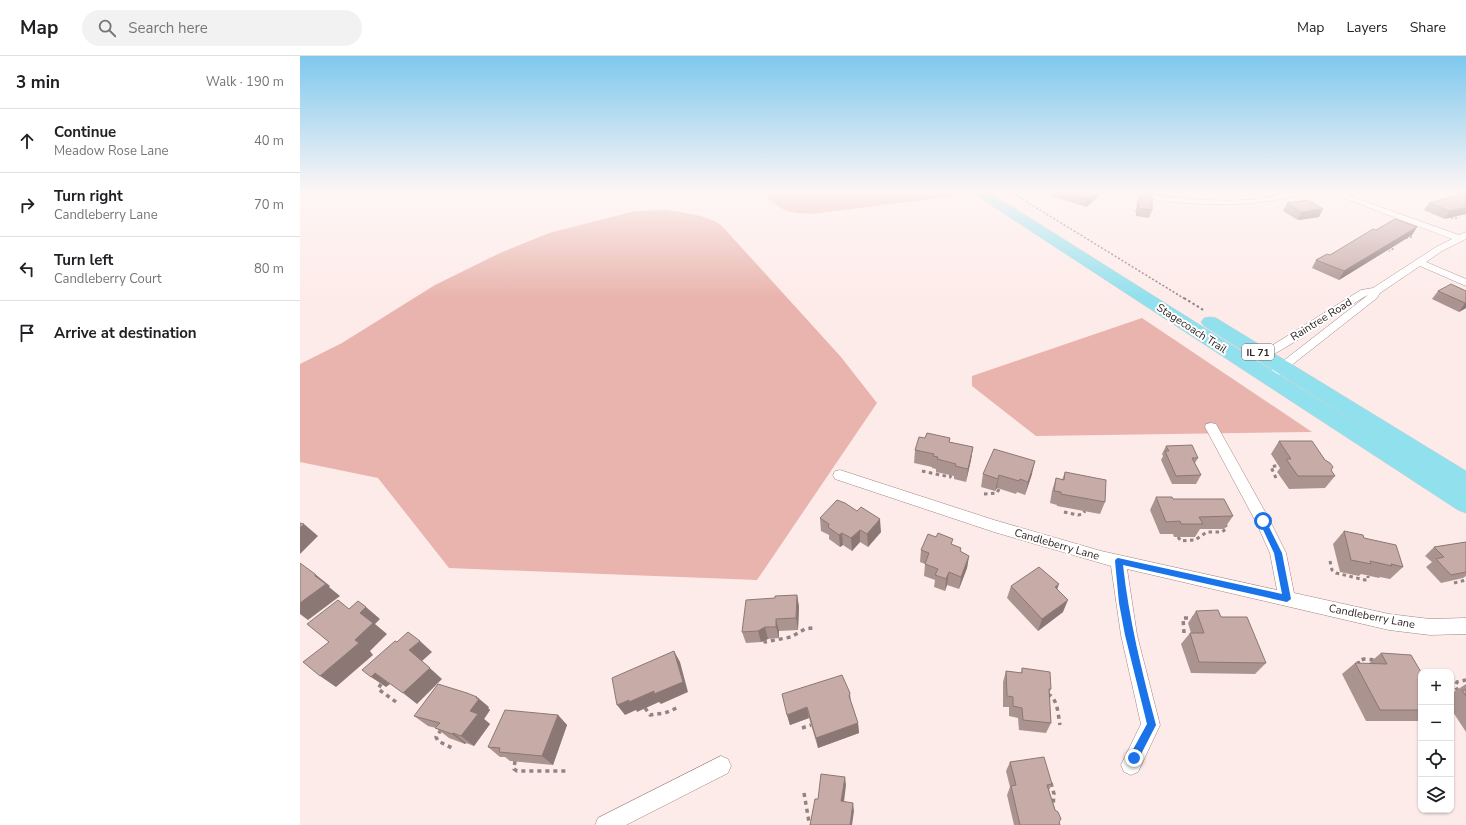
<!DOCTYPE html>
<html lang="en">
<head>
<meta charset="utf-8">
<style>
	:root { --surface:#fff; --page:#f2f2f2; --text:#202124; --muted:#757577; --line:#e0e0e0 }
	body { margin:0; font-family:"Nunito Sans",sans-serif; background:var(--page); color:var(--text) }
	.controls { position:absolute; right:12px; bottom:12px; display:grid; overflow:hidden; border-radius:8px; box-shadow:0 1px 3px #0004 }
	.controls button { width:36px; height:36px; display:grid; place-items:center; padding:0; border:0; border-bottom:1px solid var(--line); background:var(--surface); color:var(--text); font:20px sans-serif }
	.stop { position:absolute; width:12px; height:12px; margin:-9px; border:3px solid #1a73e8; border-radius:50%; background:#fff }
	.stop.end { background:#1a73e8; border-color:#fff; box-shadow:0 1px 4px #0008 }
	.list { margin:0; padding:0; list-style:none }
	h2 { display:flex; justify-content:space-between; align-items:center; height:52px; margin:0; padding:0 16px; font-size:17px }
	h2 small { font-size:13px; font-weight:400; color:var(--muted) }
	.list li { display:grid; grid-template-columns:26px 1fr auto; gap:12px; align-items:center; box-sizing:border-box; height:64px; padding:0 16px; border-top:1px solid var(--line) }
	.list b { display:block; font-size:15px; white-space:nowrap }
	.list p { margin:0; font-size:13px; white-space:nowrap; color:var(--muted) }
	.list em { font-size:13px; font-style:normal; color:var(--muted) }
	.icon { flex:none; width:22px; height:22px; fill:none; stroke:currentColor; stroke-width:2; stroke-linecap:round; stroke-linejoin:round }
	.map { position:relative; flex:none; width:1166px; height:769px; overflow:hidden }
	header { display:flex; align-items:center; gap:24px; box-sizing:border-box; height:56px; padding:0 20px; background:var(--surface); border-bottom:1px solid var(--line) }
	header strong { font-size:19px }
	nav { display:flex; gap:22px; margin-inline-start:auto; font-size:14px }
	.search { width:280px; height:36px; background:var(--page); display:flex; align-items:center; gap:10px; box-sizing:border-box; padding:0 14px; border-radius:22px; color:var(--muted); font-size:15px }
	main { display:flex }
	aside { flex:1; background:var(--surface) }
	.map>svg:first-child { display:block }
</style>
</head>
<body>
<header>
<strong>Map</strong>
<div class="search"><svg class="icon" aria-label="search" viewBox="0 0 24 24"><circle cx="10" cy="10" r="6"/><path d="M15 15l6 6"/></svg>Search here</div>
<nav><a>Map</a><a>Layers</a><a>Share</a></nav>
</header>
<main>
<aside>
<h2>3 min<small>Walk · 190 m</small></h2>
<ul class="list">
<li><svg class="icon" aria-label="ahead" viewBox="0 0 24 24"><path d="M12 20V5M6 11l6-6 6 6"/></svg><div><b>Continue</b><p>Meadow Rose Lane</p></div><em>40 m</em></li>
<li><svg class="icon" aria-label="right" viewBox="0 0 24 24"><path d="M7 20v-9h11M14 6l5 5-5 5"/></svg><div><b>Turn right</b><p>Candleberry Lane</p></div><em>70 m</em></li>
<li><svg class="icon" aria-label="left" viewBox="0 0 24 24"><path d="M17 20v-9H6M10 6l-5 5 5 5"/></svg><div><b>Turn left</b><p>Candleberry Court</p></div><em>80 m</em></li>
<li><svg class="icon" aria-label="arrive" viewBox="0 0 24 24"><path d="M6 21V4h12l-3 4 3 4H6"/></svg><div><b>Arrive at destination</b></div></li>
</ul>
</aside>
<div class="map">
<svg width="1166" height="769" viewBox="0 0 1166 769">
	<rect width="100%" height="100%" fill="#fdebe9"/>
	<path fill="#e9b4ad" d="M459 135H645L654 140 512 158C482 158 481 152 459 135Z
		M365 154C385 157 405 158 421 169L541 301 577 347 457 524 149 512 78 422 0 406V308L42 287 135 229 200 197 249 177 335 155Z
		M842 262 1012 376 736 380 672 330V320Z"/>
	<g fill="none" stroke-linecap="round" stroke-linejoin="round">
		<defs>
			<path id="minor" d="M809 135C825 133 844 138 860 140 893 144 926 146 958 143 975 141 993 133 1009 135L1008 137C940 155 881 149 813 137Z
				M1025 135H1035L1159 179 1166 176V183L1142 195 1126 206 1166 223V230L1120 210 1080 237 1077 242 979 319H971L969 316 1068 239C1045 250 962 314 942 309L940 306 942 303 968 292 1061 234 1073 232 1136 191 1152 183Z
				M911 367 916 368 968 461 986 497 994 537 1089 558 1130 563 1166 562V578L1130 579 1089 574 827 513 837 579 860 669 838 716 831 719 824 716 821 709 841 668 821 579 811 510 694 476 535 423 533 419 535 415 540 414 694 464 801 495 977 534 970 497 956 466 905 371 906 368Z
				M421 700 428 703 431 710 428 717 326 769H295L298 762Z"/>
			<path id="primary" d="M672 135H687L1089 388 904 270 901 266 904 262 910 261 916 262 1166 415V435L1160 433 1166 436V457L1158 454 674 138Z"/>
		</defs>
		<use href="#minor" stroke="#9f8581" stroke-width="1"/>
		<use href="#primary" stroke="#d1cfce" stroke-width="1"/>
		<path stroke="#918382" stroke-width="1.5" stroke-dasharray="2 2" stroke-linecap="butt" d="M709 135 885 243
			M1151 162H1158
			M1106 182 1112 181
			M1089 191 1093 193 1089 195"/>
		<path stroke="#918382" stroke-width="2" stroke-dasharray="2.5 2.5" stroke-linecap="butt" d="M884 242 905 255"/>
		<path stroke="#918382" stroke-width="3" stroke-dasharray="3.5 3.5" stroke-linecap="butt" d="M622 415 650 421 651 419
			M976 422 971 411 980 409
			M684 438 697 437 700 431
			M764 456 778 459 783 458 785 455
			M878 481 881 485 895 484 907 476H922L927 472 925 468
			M1030 505 1032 514 1036 517 1065 524H1068V520
			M1154 527 1166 524"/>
		<path stroke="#918382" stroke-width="3.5" stroke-dasharray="4 4" stroke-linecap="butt" d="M884 577 883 562H893
			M465 584V586L491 581 505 573 513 572
			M1059 609 1058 605 1064 603 1076 604
			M81 628 78 633 99 648
			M1158 635 1155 630 1157 626 1166 624
			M748 638C758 643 758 659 760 669
			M345 652 350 659 365 657 379 651
			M502 672 511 669
			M141 674 136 681 138 685 152 692
			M215 705 214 713 217 715H269
			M751 727 754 738 753 751
			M504 737 509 766 513 769"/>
		<use href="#minor" fill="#fff" fill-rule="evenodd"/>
		<use href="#primary" fill="#91e0ed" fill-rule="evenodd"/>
	</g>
	<path fill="#ab9390" d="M753 135H799L797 142 786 151 752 140Z
		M833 135H851L850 136 852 154 849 162 836 160V156H835L842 136Z
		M882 135H911L909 136Z
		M1166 137 1145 163 1124 154 1129 147Z
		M987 147 1019 161 998 164 983 155Z
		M1117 171 1112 179 1039 224 1012 212 1016 204 1030 199 1076 174Z
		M1138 235H1166V252L1159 256 1132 243Z
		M625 382H650L649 386 673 391 671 404 666 426 654 423V420L636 416V413L632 412V411L614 407 615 394Z
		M979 385 1035 420 1025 432 989 433 977 416 980 412 971 398Z
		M866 390 898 402 895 407 901 419 896 428H872L861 404 863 400 862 398Z
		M765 416 805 446 800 458 757 450V449L750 447 752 435 756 422 762 424Z
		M683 418H732L725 439 717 436 716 438 697 432 695 435 681 431Z
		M856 441 873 443 933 460 924 473H900L895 481H874L873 478H860L850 454Z
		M520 462 581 476 568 491 560 486 552 495 543 489 540 491 529 483V479L521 475Z
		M1044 475 1064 482 1103 511 1090 523 1080 521 1079 522 1061 518 1059 520 1040 516 1033 488Z
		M1166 486V520L1163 522 1141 527 1126 511 1132 506 1125 500 1134 491Z
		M653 489 660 495 669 500 667 512 659 533 647 529 645 535 634 531 635 524 624 520 625 508 620 506 621 494Z
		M711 530 763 556 738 575 707 542Z
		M497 539 499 551 498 574 479 575V582L468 583 461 586 446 587 442 576 475 542Z
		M896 555 921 561 966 607 955 618 891 617 881 588 890 577H891L888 567Z
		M1081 597 1121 616V663L1118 665H1066L1042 618 1055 607 1068 608Z
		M722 612 751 633 749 637 751 667 746 677 719 674 718 662 709 660V651H703V626L706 615 721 617Z
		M1166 628V676L1151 653V642L1153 640 1152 637Z
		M550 637 551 645 558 667 559 677 518 692 509 662 490 669 487 659Z
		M189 651 188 652 190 654 184 663 190 668 174 690 166 687 165 688 149 682 136 672 128 670 114 660Z
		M258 659 267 669 253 709 210 705 205 701H200L188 691Z
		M710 706 752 728 749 734 760 769H714L707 739 710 731 706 715Z"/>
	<path fill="#8b7875" d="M799 135 797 142 786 151 788 143Z
		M1166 151V158L1145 163 1150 155Z
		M1023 153 1019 161 998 164 1001 156Z
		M1117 171 1112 179 1039 224 1044 215Z
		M1165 247H1166V252L1159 256Z
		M673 391 671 404 666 426 668 413Z
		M735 405 732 418 725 439 728 426Z
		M699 419 697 432 695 435Z
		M580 463 581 476 568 491 567 478Z
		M4 468 18 480 0 498V472Z
		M560 474V486L552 495 551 482Z
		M542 477 543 489 540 491 539 479Z
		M669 500 667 512 659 533 661 521Z
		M649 516 647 529 645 535 646 523Z
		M15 518 30 530 29 531 40 540 8 564 0 558V547L15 520Z
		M759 528 755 540V531Z
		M497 539 499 551 498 574 496 562Z
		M768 544 763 556 738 575 742 563Z
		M66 551 80 563 75 568 87 578 70 595 73 599 36 631 20 620 55 584 60 557Z
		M476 563 479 575V582L476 571Z
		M465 571 468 583 461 586 458 575Z
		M120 585 132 596 122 605 142 623 117 648 103 637 109 594Z
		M374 595 380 606 388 636 361 648 359 646 337 656 336 654 325 659 317 649 329 644 354 635Z
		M75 617 90 628 86 631 71 621Z
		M177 641 189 651 188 652 190 654 184 663 190 668 174 690 161 680 170 655Z
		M507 651 509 662 490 669 487 659Z
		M258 659 267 669 253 709 242 700Z
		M558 667 559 677 518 692 516 682Z
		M153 677 166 687 165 688 152 678Z
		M545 721 546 729 543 754 541 745Z
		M553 747 554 755 552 769H550Z"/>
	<path fill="#c7aba7" stroke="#8b7875" d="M761 135H799L788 143Z
		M842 135 852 137V154L838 152 839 149 837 148Z
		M1166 137V151L1150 155 1129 147Z
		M1008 144 1023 153 1001 156 987 147Z
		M1095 163 1117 171 1044 215 1016 204 1027 198 1030 199 1073 173 1076 174Z
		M1151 228 1166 235V247H1165L1138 235Z
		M627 377 650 382 649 386 673 391 668 413 655 410 656 408 637 403 638 401 633 400 634 398 615 394 619 381 625 382Z
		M979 385H1012L1025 404 1030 407 1033 411 1031 414 1035 420H998L986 403H991Z
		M892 389 898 402H892L901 419 876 420 865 395H869L866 390Z
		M694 393 735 405 728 426 720 423 719 425 699 419 698 423 683 418Z
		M765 416 806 424 805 446 761 438V436L754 435 756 422 764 424Z
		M856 441H872L873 443H924L933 460 899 461 903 468H881L880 465 866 466Z
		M537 444 545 447 557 455 561 451 580 463 567 478 560 474 551 482 542 477 539 479 528 471 529 468 520 462Z
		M0 467 4 468 0 472Z
		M1044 475 1063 479 1064 482 1096 489 1103 511 1091 508 1092 510 1070 505 1071 508 1051 504Z
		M638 477 653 483 651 488 661 492 660 495 669 500 661 521 649 516 646 523 635 519 638 513 625 508 629 497 621 494 628 478 636 481Z
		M1166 486V516L1151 519 1136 503 1144 501 1134 491Z
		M0 507 15 518V520L26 528 0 547Z
		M739 511 759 528 755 531 768 544 742 563 711 530Z
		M497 539 496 562 476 563V571H465L458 575 442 576 446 544 475 542V540Z
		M38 544 49 553 58 545 66 551 60 557 73 567 55 584 59 587 20 620 3 606 29 586 7 568Z
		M918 554 921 561H947L966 607 899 606 890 577H904L896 555Z
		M108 576 120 585 109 594 130 612 103 637 75 617 71 621 62 614 95 585 97 586Z
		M374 595 383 626 354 638V635L329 646V644L317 649 312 622Z
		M1081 597 1111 599 1121 616V631H1120L1121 632V654H1080L1055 607 1087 608Z
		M722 612 750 616 751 633H749L751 667 723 664 722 652 713 650V641L707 640 706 615 722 617Z
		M542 619 550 637 549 640 558 667 516 682 507 651 487 659 482 638Z
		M138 628 167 637 177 641 176 642 179 643 170 655 178 658 161 680 153 677 152 678 135 672 140 667 114 660Z
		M1162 634H1166V640Z
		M205 654 258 659 242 700 199 696 200 692 188 691Z
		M744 701 752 728 747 729 755 754 758 756 761 763 759 766 760 769H720L711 730 716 729 710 706Z
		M521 718 545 721 541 745 553 747 550 769H510L515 743H518Z"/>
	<linearGradient id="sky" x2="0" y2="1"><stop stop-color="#7ec8ee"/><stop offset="0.56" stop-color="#fef6f5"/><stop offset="1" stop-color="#fef6f5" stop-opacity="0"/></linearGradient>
	<rect width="1166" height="242" fill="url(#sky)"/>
	<path fill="#1a73e8" d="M963 462 965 463 982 497 991 543 987 546 823 509C829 564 842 616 856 669L837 706 834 707 830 706 829 702 830 699 847 668 825 579 819 547 815 505 816 503 818 502 982 538 974 497 959 465Z"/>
	<g text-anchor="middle" stroke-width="4" stroke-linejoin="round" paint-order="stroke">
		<rect fill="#fff" stroke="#6d6564" stroke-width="1" x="942" y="288" width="32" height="16" rx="3"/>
		<g font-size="10" font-weight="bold" fill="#2e2322">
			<text x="958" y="300">IL 71</text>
		</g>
		<g font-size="11" fill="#2e2322" stroke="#fff">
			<text transform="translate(1021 263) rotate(-32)" y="4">Raintree Road</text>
			<text transform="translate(892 272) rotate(33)" y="4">Stagecoach Trail</text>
			<text transform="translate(757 488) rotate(16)" y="4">Candleberry Lane</text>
			<text transform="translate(1072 560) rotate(11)" y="4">Candleberry Lane</text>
		</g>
	</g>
</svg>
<div class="controls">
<button>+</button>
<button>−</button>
<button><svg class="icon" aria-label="locate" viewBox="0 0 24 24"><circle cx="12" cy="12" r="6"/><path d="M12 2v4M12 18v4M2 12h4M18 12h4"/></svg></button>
<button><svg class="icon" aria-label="layers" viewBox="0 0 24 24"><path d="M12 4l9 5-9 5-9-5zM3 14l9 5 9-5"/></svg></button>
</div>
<div class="stop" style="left:963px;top:465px"></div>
<div class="stop end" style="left:834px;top:702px"></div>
</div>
</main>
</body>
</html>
